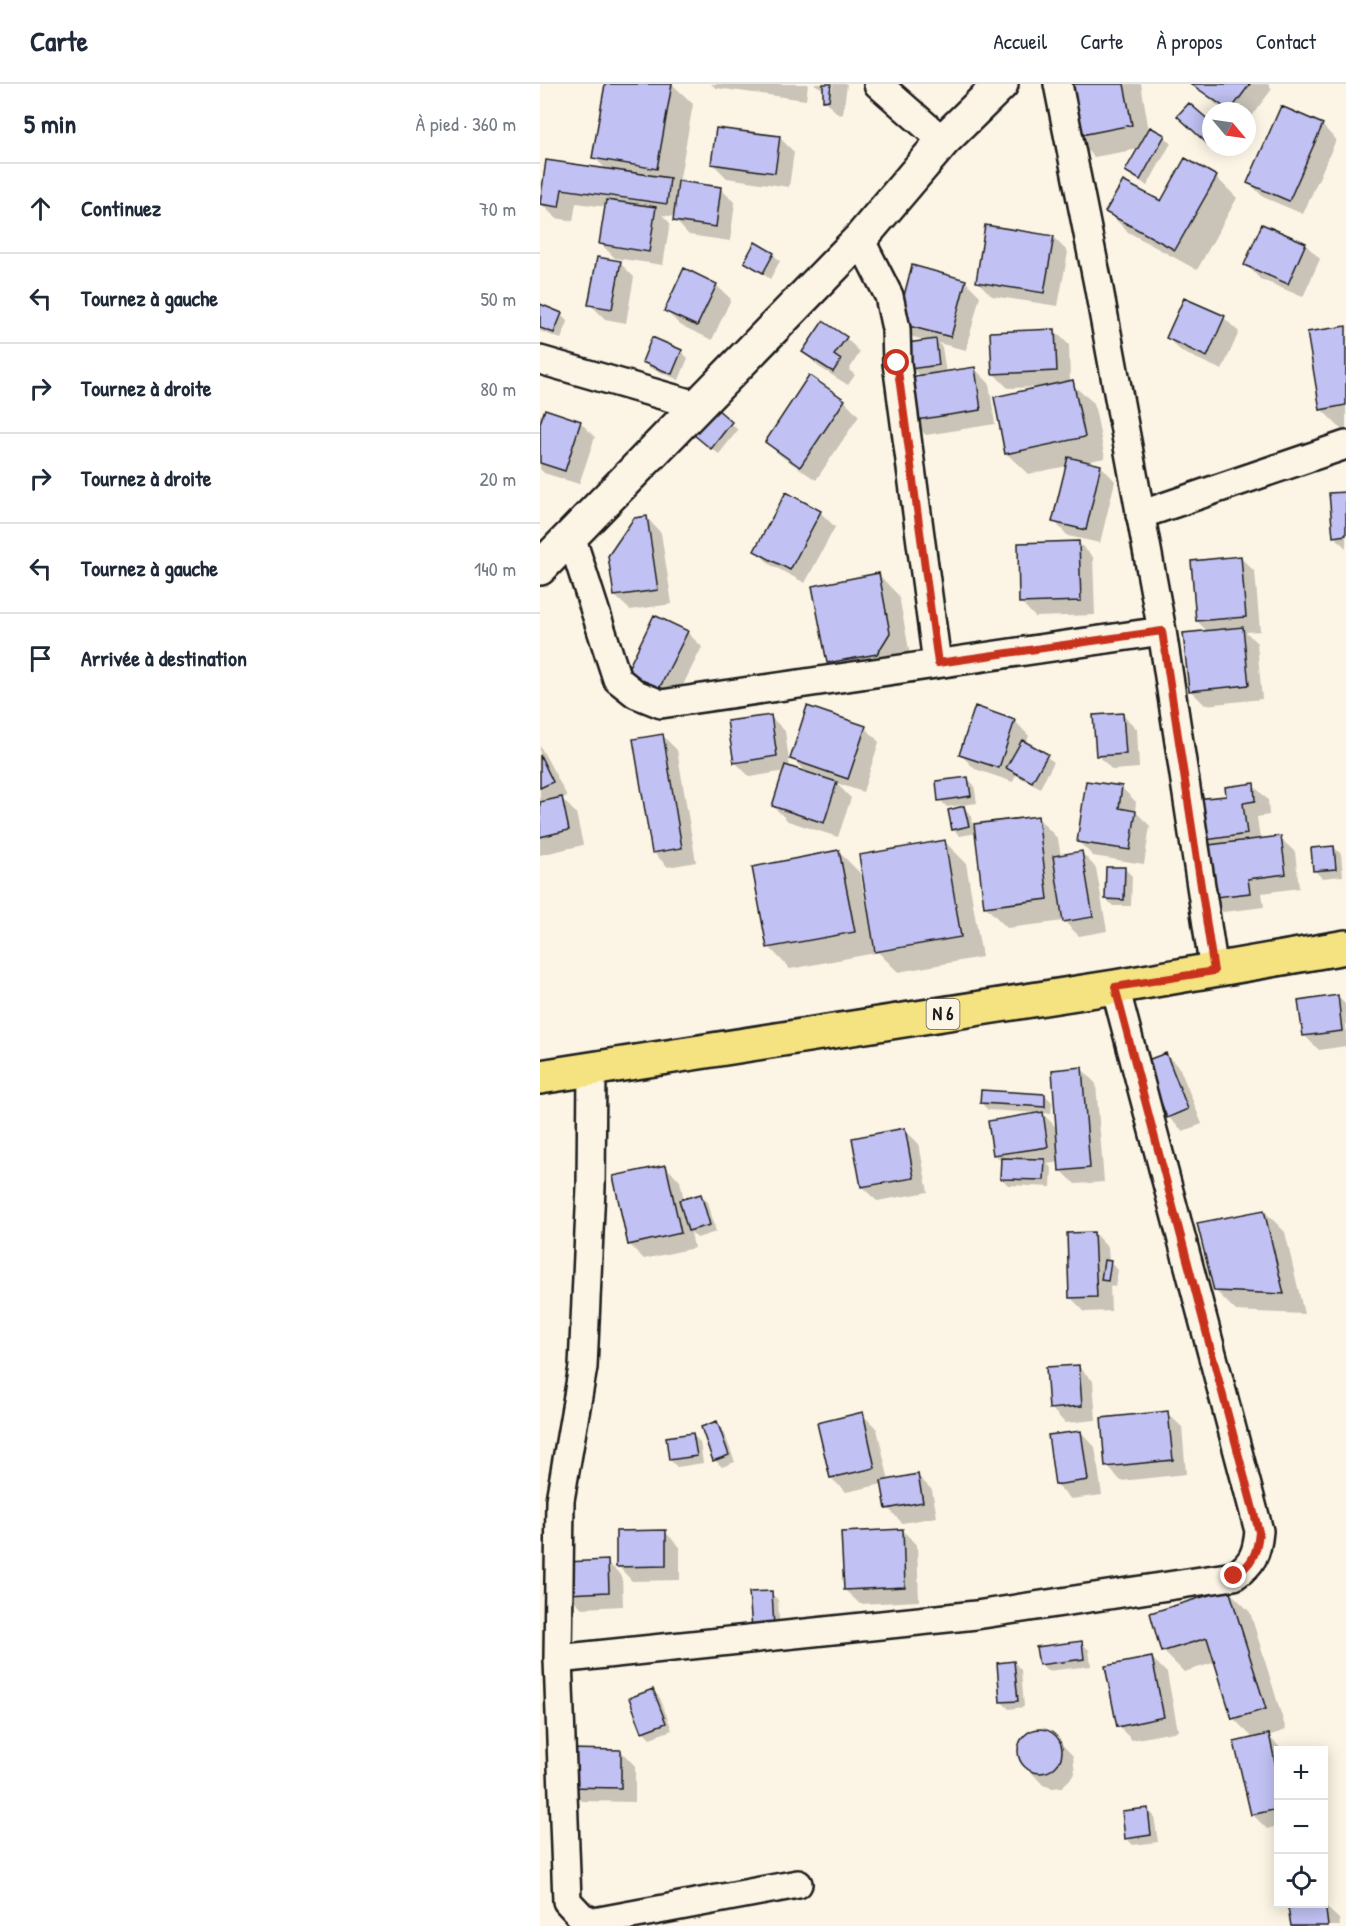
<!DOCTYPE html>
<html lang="fr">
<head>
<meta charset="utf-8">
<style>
	:root { --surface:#fff; --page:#f6f6f7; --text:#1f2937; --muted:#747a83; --line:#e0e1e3 }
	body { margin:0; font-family:"Patrick Hand",sans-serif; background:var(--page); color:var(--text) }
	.controls { position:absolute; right:18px; bottom:18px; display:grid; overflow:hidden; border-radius:0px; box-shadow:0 3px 15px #0003 }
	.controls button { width:54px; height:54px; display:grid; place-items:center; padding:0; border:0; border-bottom:2px solid var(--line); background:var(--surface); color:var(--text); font:30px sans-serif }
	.compass { position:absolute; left:662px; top:18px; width:54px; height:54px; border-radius:50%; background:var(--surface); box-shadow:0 3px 15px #0003; rotate:119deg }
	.stop { position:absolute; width:18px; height:18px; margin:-14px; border:4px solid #c8321e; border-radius:50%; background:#fff }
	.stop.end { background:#c8321e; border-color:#fff; box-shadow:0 2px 6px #0008 }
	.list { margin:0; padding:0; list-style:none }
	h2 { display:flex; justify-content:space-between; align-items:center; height:78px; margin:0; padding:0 24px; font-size:26px }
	h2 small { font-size:20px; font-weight:400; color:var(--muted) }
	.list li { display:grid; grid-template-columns:39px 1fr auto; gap:18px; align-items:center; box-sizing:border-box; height:90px; padding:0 24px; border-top:2px solid var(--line) }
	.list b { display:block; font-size:22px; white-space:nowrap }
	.list em { font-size:20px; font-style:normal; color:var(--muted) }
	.icon { flex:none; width:33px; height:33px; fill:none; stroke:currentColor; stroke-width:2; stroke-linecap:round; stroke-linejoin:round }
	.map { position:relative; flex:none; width:806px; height:1842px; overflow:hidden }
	header { display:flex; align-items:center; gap:36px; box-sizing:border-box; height:84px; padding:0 30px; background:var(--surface); border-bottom:2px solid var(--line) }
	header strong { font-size:28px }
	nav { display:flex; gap:33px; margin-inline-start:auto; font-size:21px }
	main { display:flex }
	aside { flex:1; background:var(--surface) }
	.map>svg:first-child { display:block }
</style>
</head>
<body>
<header>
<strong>Carte</strong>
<nav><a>Accueil</a><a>Carte</a><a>À propos</a><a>Contact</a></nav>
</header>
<main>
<aside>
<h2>5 min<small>À pied · 360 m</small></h2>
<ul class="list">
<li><svg class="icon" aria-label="ahead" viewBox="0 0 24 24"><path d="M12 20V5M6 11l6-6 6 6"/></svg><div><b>Continuez</b></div><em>70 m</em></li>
<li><svg class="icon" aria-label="left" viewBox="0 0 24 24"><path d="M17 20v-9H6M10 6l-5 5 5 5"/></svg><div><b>Tournez à gauche</b></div><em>50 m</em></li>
<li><svg class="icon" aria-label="right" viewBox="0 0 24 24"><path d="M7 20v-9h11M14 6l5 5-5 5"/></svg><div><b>Tournez à droite</b></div><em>80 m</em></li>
<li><svg class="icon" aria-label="right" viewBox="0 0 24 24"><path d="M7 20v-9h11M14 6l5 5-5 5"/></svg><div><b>Tournez à droite</b></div><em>20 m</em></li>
<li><svg class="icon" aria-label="left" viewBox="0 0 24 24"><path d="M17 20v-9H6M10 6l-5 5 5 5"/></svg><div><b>Tournez à gauche</b></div><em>140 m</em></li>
<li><svg class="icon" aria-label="arrive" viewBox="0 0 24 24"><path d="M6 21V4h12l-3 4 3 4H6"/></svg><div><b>Arrivée à destination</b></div></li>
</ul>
</aside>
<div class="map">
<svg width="806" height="1842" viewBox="0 0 806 1842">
	<rect width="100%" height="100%" fill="#fcf5e5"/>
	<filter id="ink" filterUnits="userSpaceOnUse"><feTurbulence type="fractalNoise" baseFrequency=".0167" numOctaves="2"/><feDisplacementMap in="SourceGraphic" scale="12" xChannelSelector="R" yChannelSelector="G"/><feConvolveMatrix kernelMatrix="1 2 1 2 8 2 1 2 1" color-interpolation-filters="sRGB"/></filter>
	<g filter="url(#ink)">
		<path fill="#0003" d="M66 0H132L153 20 139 99 180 104 195 119 190 157 149 151 135 136V133L122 131 130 139 123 181 75 174 61 160 66 123 36 119 33 137 16 134 1 120 7 78 67 86 54 73Z
			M171 0H268L266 16 176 4Z
			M274 0H290L292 7 293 0H307L303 30 299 31 285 17V6Z
			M524 0H601L609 47 624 52 631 59 607 102 587 87 599 65 554 73 533 52Z
			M653 0H728L732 5 707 38V27H684Z
			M782 41 796 56 763 130 723 113 709 98Z
			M240 54 254 68 249 103 187 94 173 80Z
			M673 63H690L682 72Z
			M676 93 697 114 657 186 588 148 567 127 621 119Z
			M513 153 528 168 518 222 452 212 437 197Z
			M765 160 780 175 763 213 720 195 706 180Z
			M233 170 240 177 230 195 206 178Z
			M80 179 94 193 86 239 65 235 50 220Z
			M425 197 440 212 426 266 398 259 402 263 406 289 435 285 449 299 455 340 386 351 371 336 381 293 372 284 389 257 373 253 359 238Z
			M176 201 191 215 172 256 140 241 126 227Z
			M645 216 684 234 699 248 682 286 642 268 628 254Z
			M0 222 21 231 28 238 21 255 0 247Z
			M806 243V345L802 346 781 325Z
			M514 246 529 261 530 299 554 319 565 374 544 378 561 382 575 397 560 459 528 452 514 437 527 382 488 390 466 369 502 303 468 304 454 290Z
			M306 254 320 268 309 286 315 291 308 301 279 283 264 268Z
			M141 267 148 274 139 296 110 284 103 277Z
			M269 293 305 317 319 332 276 396 241 372 226 358Z
			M176 327 198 346 179 370 163 358Z
			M0 330 3 333 40 338 55 353 39 400 4 389 0 385Z
			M806 409V464L794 452Z
			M246 410 280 428 295 443 265 499 231 481 216 467Z
			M107 434 121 449 132 520 90 526 75 512Z
			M538 458 553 473 555 531 495 533 481 518Z
			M700 473 715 488 720 547 706 548 717 559 722 615 665 621 650 606 668 548 657 537Z
			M338 490 359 512 370 571 309 600 288 579Z
			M147 548 162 563 132 623 100 607Z
			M582 630 597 645 599 684 572 686 558 671Z
			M230 632 245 647 250 684 267 690 252 674 325 643 339 658 323 708 296 699 311 714 298 753 248 737 233 722 245 687 210 693 195 678Z
			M475 637 489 652 486 659 514 678 500 704 476 691 473 698 435 685 420 670Z
			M123 652 137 666 156 778 128 783 114 769Z
			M0 662 27 712 22 715 36 729 43 761 0 771Z
			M427 694 434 701 437 719 407 723 400 716Z
			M713 701 728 716 729 731 717 733 720 756 740 754 755 768 759 804 722 809 724 823 683 828 669 814 661 756 687 713Z
			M582 704 596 718 595 727 610 742 604 780 553 772 538 757Z
			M424 724 431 731 433 742 497 733 518 755 521 773 542 769 556 784 567 847 539 852 524 837 467 844 446 823 437 749 420 752 413 745Z
			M405 758 426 779 442 873 358 888 334 864 335 869 250 885 229 863 299 768 320 789 327 826Z
			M794 763 801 770 803 792 782 794 775 787Z
			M585 785 592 792 591 822H573L566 815Z
			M798 913 806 921V962L779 966 764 951Z
			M626 970 640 985 662 1040 643 1047 628 1033Z
			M542 985 556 1000 564 1098 535 1100 521 1086 520 1078 507 1080 512 1084 511 1103 468 1101 461 1094 462 1078 455 1071 450 1038 498 1029 448 1026 441 1019 505 1011 512 1018 511 1030 502 1029 518 1045Z
			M365 1046 379 1060 388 1108 337 1117 322 1103Z
			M125 1082 140 1097 144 1116 160 1111 168 1118 176 1148 157 1154 151 1148 154 1164 104 1175 89 1160Z
			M724 1127 745 1148 764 1230 696 1227 675 1206Z
			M554 1149 568 1164 569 1178 578 1186 575 1203 570 1202 571 1227 545 1228 531 1214Z
			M538 1282 553 1297 556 1336 525 1339 511 1324Z
			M627 1329 642 1343 646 1390 581 1397 567 1382Z
			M322 1330 337 1345 349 1397 378 1392 392 1406 397 1433 362 1439 348 1424 343 1400 306 1408 291 1394Z
			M176 1338 183 1346 195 1378 182 1383 175 1376Z
			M541 1348 555 1363 562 1411 531 1415 516 1401Z
			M153 1351 160 1358 163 1379 137 1383 130 1376Z
			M362 1446 377 1461 379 1517 320 1520 305 1506Z
			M125 1448 140 1463V1496L92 1497 78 1482Z
			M67 1478 82 1492 83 1522 42 1524 28 1510Z
			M689 1507 710 1528 746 1646 728 1652 743 1666H738V1742L727 1745 712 1730 714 1655 694 1635 676 1578 644 1588 623 1567Z
			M231 1509 238 1516 240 1550 220 1551Z
			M542 1559 549 1566 551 1582 507 1587 500 1580Z
			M612 1574 627 1589 638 1647 592 1656 578 1642Z
			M474 1578 481 1586 484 1623 469 1625 462 1618Z
			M113 1606 120 1614 132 1646 110 1654 103 1647Z
			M502 1646 511 1649 533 1672 535 1690 522 1703 512 1704 503 1701 482 1678 478 1670 485 1652Z
			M81 1667 95 1682V1718L42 1717 27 1702Z
			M607 1725 614 1732 618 1758 593 1761 586 1754Z
			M784 1821 799 1835 800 1842H752Z"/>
		<path fill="#c1c1f3" stroke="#1c1c1c" stroke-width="1.5" d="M65 0H132L117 85 52 74Z
			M283 0H291L289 16 283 17Z
			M522 0H584L592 41 531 53Z
			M651 0H710L690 27Z
			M649 19 671 38V63L637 32Z
			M741 22 783 40 749 117 707 99Z
			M610 43 625 51 600 96 585 87Z
			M176 44 240 52 235 89 171 80Z
			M645 74 677 92 635 166 565 128 583 97 621 117Z
			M6 76 130 94 127 120 22 105 19 123 0 120Z
			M138 97 181 103 176 143 133 137Z
			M66 116 116 123 109 168 59 160Z
			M722 140 766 159 748 200 704 181Z
			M445 141 514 152 504 209 436 198Z
			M215 158 234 169 223 189 204 178Z
			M57 173 81 177 72 225 48 221Z
			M372 181 426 196 411 253 357 239Z
			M144 184 177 200 157 242 124 227Z
			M644 214 685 232 667 273 626 254Z
			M0 220 22 229 14 249 0 244Z
			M283 237 307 253 294 271 301 276 293 288 262 268Z
			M806 242V321L780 326 767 248Z
			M515 245 517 287 452 290 450 248Z
			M112 253 142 266 132 290 102 278Z
			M396 255 399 281 370 285 367 259Z
			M435 283 441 326 370 337 363 294Z
			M269 291 305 316 260 383 225 358Z
			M533 296 545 353 465 370 454 313Z
			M176 324 192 338 171 365 154 351Z
			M5 325 41 337 25 387 0 379V339Z
			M528 373 561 381 546 446 512 438Z
			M246 408 281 427 250 486 214 467Z
			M806 408V451L793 453 789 409Z
			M107 432 118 506 74 512 68 472 94 434Z
			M539 457 541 517 479 519 478 459Z
			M701 472 706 533 656 537 651 477Z
			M339 489 350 549 337 570 287 579 272 502Z
			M114 531 148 547 117 609 84 593Z
			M703 543 709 601 649 607 643 549Z
			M267 622 326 642 308 695 250 675Z
			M435 622 475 636 459 684 419 671Z
			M583 629 586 670 556 672 553 631Z
			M231 631 237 672 194 679 187 637Z
			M123 650 142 764 112 769 93 655Z
			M482 656 508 670 492 698 466 684Z
			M0 671 13 698 0 704Z
			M245 681 297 698 284 739 232 722Z
			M428 693 431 712 398 717 396 697Z
			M546 697 582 702 579 724 596 727 590 766 537 758Z
			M714 699 715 717 703 719 707 750 659 757 655 715 686 712 685 703Z
			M22 713 29 746 0 753V718Z
			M424 722 429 742 412 746 408 726Z
			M498 732 508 815 444 823 434 740Z
			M741 752 746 790 708 795 710 809 667 814 661 762Z
			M405 756 421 853 335 868 319 771Z
			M794 762 796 785 773 787 771 764Z
			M299 766 315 848 227 864 212 783Z
			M542 767 553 833 523 838 513 772Z
			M566 783H585L584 816 565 815Z
			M798 911 802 947 763 952 758 917Z
			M626 969 648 1025 627 1034 605 977Z
			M542 983 550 1084 519 1087 512 986Z
			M441 1006 505 1010V1023L440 1019Z
			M503 1028 508 1063 453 1071 448 1037Z
			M365 1044 374 1094 321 1103 312 1054Z
			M461 1074 505 1075 504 1096 460 1095Z
			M126 1081 141 1149 88 1161 73 1092Z
			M161 1110 170 1141 148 1147 139 1116Z
			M724 1126 744 1210 674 1207 657 1139Z
			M554 1148 557 1213 529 1214 527 1149Z
			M564 1176 571 1177 568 1197 561 1196Z
			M539 1281 542 1322 509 1325 506 1283Z
			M628 1327 633 1376 565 1383 561 1334Z
			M323 1328 335 1384 290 1394 277 1339Z
			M177 1337 189 1371 173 1377 161 1343Z
			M541 1347 548 1396 515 1401 508 1351Z
			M153 1349 157 1372 129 1376 126 1353Z
			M378 1390 383 1418 346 1425 341 1397Z
			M363 1445 365 1503 304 1506 301 1448Z
			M126 1446V1482L76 1483V1447Z
			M68 1476 69 1508 26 1510 25 1478Z
			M689 1505 726 1625 692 1635 667 1554 621 1568 610 1529Z
			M232 1507 234 1544 212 1545 209 1508Z
			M542 1557 544 1575 499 1581 496 1563Z
			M612 1573 624 1633 577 1643 565 1582Z
			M474 1577 478 1617 460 1618 457 1579Z
			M113 1605 126 1639 102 1648 89 1614Z
			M478 1667a22 22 0 1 1 44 0a22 22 0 1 1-44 0Z
			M729 1650 738 1692V1725L711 1731 694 1658Z
			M26 1665 81 1666V1704L25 1703Z
			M608 1724 611 1751 585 1755 582 1727Z
			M785 1819 788 1842H751L748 1824Z"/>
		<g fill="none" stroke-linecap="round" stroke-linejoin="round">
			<defs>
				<path id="street" d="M338 0 403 57
					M518 0 558 200 622 547 674 887
					M320 155 349 212 356 245 357 279 397 579
					M0 276 156 321
					M600 431 806 361
					M31 452 77 595 96 610 121 620 622 547
					M52 985 51 1103 43 1283 20 1416 18 1575 27 1817 42 1833 54 1838 258 1800
					M18 1575 436 1531 694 1492C713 1480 717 1469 719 1447L575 903"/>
				<path id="secondary" d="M0 484 320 155 403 57 461 0"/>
				<path id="primary" d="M0 993 575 903 806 863"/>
			</defs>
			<use href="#street" stroke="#1c1c1c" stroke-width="32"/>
			<use href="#secondary" stroke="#1c1c1c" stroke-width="38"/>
			<use href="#primary" stroke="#1c1c1c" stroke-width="38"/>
			<use href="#street" stroke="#fcf5e5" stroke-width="27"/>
			<use href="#secondary" stroke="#fcf5e5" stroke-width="33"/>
			<use href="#primary" stroke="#f5e382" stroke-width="33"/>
		</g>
	</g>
	<g fill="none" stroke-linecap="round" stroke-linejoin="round" filter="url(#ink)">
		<path stroke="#c8321e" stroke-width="8" d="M357 279 398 579 622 547 674 887 575 903 719 1448C717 1469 713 1480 694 1492"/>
	</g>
	<g text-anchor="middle" stroke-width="6" stroke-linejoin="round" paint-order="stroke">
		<rect fill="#fcf5e5" stroke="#5f5d58" stroke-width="1.5" x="386.5" y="915" width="33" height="30" rx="4.5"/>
		<g font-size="18" font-weight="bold" fill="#1c1c1c">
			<text x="403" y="936">N 6</text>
		</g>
	</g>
</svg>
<div class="controls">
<button>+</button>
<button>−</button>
<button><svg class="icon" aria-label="locate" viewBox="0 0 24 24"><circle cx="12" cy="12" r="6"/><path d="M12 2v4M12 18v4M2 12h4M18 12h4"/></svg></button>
</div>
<svg class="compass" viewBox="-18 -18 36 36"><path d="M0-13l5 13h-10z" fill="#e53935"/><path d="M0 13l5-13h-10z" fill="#747a83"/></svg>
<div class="stop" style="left:357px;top:279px"></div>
<div class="stop end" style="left:694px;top:1492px"></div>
</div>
</main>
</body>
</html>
